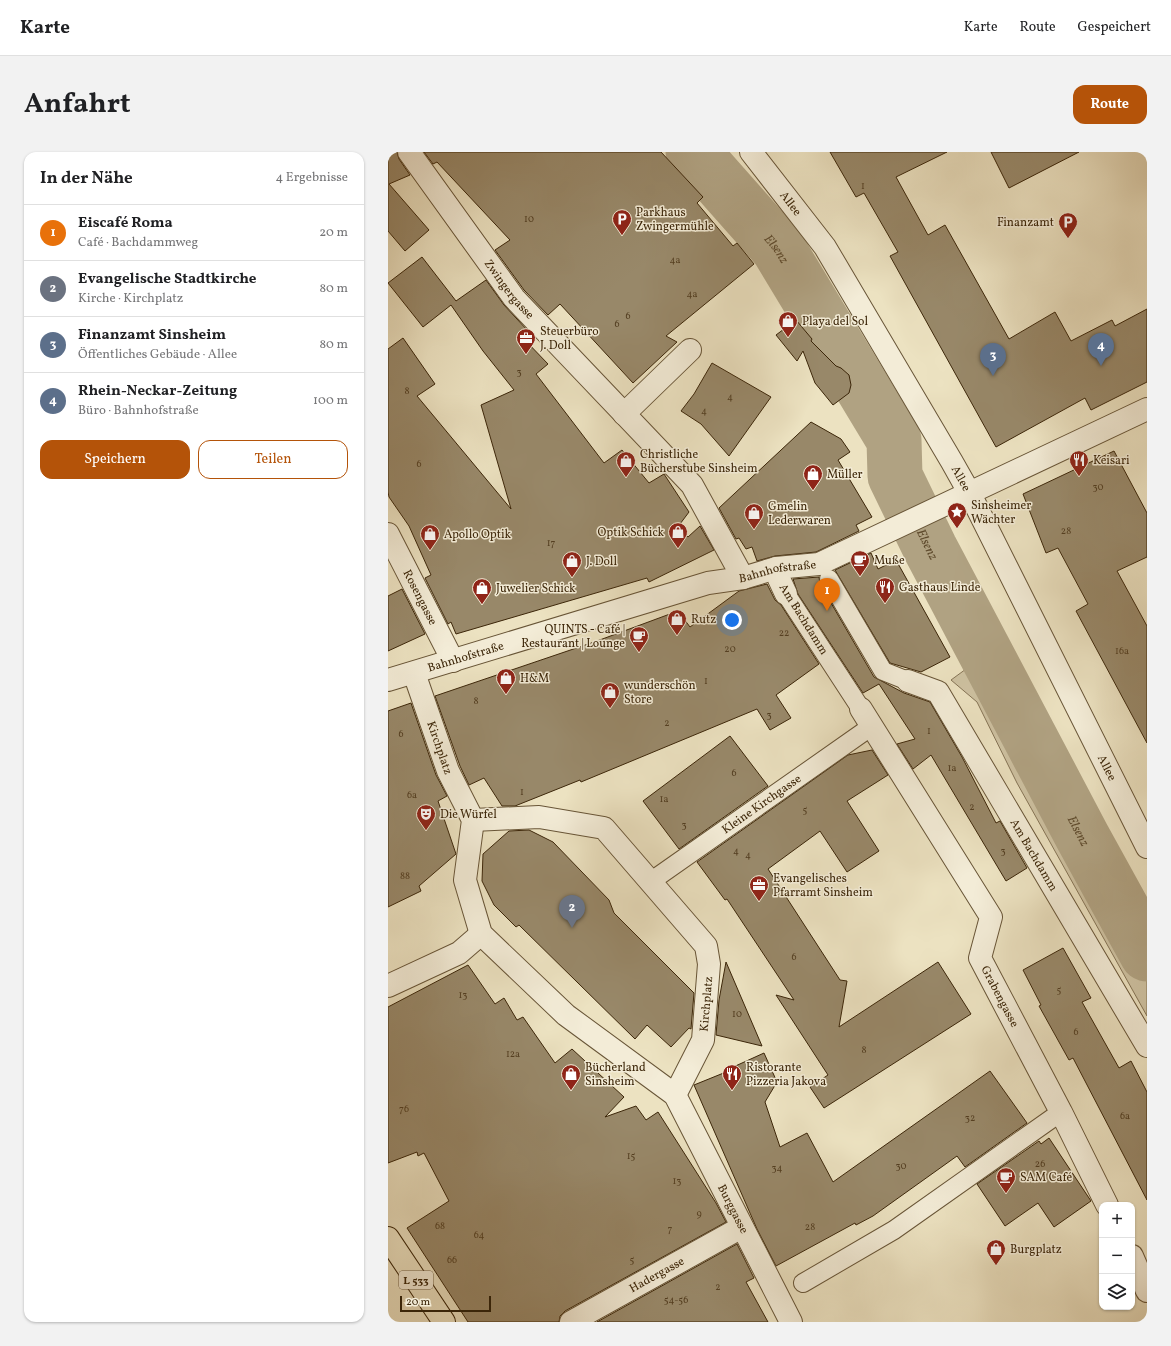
<!DOCTYPE html>
<html lang="de">
<head>
<meta charset="utf-8">
<style>
	:root { --surface:#fff; --page:#f2f2f2; --text:#202124; --muted:#757577; --line:#e0e0e0; --accent:#b45309 }
	body { margin:0; font-family:Vollkorn,serif; background:var(--page); color:var(--text) }
	.controls { position:absolute; right:12px; bottom:12px; display:grid; overflow:hidden; border-radius:8px; box-shadow:0 1px 3px #0004 }
	.controls button { width:36px; height:36px; display:grid; place-items:center; padding:0; border:0; border-bottom:1px solid var(--line); background:var(--surface); color:var(--text); font:20px sans-serif }
	.scale { position:absolute; left:12px; bottom:10px; width:91px; box-sizing:border-box; padding-left:4px; border:2px solid #3c2609; border-top:0; font-size:11px; line-height:14px; white-space:nowrap; color:#3c2609; -webkit-text-stroke:3px #f3ecd7; paint-order:stroke }
	.you { position:absolute; left:344px; top:468px; width:14px; height:14px; margin:-10px; border:3px solid #fff; border-radius:50%; background:#1a73e8; box-shadow:0 0 0 6px #1a73e833 }
	.badge { display:grid; place-items:center; width:26px; height:26px; border-radius:50%; background:var(--accent); color:#fff; font-size:13px; font-weight:700 }
	.pin { position:absolute; translate:-50% -33px; filter:drop-shadow(0 1px 2px #0008) }
	.pin::after { content:''; position:absolute; top:21px; width:14px; height:12px; background:inherit; clip-path:polygon(0 0,100% 0,50% 100%) }
	.list { margin:0; padding:0; list-style:none }
	h2 { display:flex; justify-content:space-between; align-items:center; height:52px; margin:0; padding:0 16px; font-size:17px }
	h2 small { font-size:13px; font-weight:400; color:var(--muted) }
	.list li { display:grid; grid-template-columns:26px 1fr auto; gap:12px; align-items:center; box-sizing:border-box; height:56px; padding:0 16px; border-top:1px solid var(--line) }
	.list b { display:block; font-size:15px; white-space:nowrap }
	.list p { margin:0; font-size:13px; white-space:nowrap; color:var(--muted) }
	.list em { font-size:13px; font-style:normal; color:var(--muted) }
	.actions { display:flex; gap:8px; padding:12px 16px }
	.actions a { flex:1; padding:9px 0; border:1px solid var(--accent); border-radius:12px; text-align:center; font-size:14px; color:var(--accent) }
	.actions .main { background:var(--accent); color:#fff }
	.icon { flex:none; width:22px; height:22px; fill:none; stroke:currentColor; stroke-width:2; stroke-linecap:round; stroke-linejoin:round }
	.map { position:relative; flex:none; width:759px; height:1170px; overflow:hidden; border-radius:12px }
	header { display:flex; align-items:center; gap:24px; box-sizing:border-box; height:56px; padding:0 20px; background:var(--surface); border-bottom:1px solid var(--line) }
	header strong { font-size:19px }
	nav { display:flex; gap:22px; margin-inline-start:auto; font-size:14px }
	.intro { display:flex; align-items:center; justify-content:space-between; box-sizing:border-box; height:96px; padding:0 24px }
	h1 { margin:0; font-size:28px }
	.button { padding:10px 18px; border-radius:12px; background:var(--accent); color:#fff; font-size:14px; font-weight:700 }
	main { display:flex; gap:24px; padding:0 24px }
	aside { flex:1; background:var(--surface); border-radius:12px; box-shadow:0 1px 3px #0004 }
	.map>svg:first-child { display:block }
</style>
</head>
<body>
<header>
<strong>Karte</strong>
<nav><a>Karte</a><a>Route</a><a>Gespeichert</a></nav>
</header>
<div class="intro"><h1>Anfahrt</h1><a class="button">Route</a></div>
<main>
<aside>
<h2>In der Nähe<small>4 Ergebnisse</small></h2>
<ul class="list">
<li><span class="badge" style="background:#e8710a">1</span><div><b>Eiscafé Roma</b><p>Café · Bachdammweg</p></div><em>20 m</em></li>
<li><span class="badge" style="background:#6b7280">2</span><div><b>Evangelische Stadtkirche</b><p>Kirche · Kirchplatz</p></div><em>80 m</em></li>
<li><span class="badge" style="background:#5c6f8a">3</span><div><b>Finanzamt Sinsheim</b><p>Öffentliches Gebäude · Allee</p></div><em>80 m</em></li>
<li><span class="badge" style="background:#5c6f8a">4</span><div><b>Rhein-Neckar-Zeitung</b><p>Büro · Bahnhofstraße</p></div><em>100 m</em></li>
</ul>
<div class="actions"><a class="main">Speichern</a><a>Teilen</a></div>
</aside>
<div class="map">
<svg width="759" height="1170" viewBox="0 0 759 1170">
	<rect width="100%" height="100%" fill="#ece2c1"/>
	<filter id="stains"><feTurbulence type="fractalNoise" baseFrequency=".005" numOctaves="4"/><feColorMatrix values="0 0 0 0 .2 0 0 0 0 .09 0 0 0 0 .02 0 0 0 .5 -.17"/></filter>
	<radialGradient id="worn" r=".72"><stop offset=".6" stop-color="#630" stop-opacity="0"/><stop offset="1" stop-color="#630" stop-opacity=".3"/></radialGradient>
	<path fill="#cec2a2" stroke="#857456" d="M553 374 621 507 759 748V864L629 631 589 550 563 528 578 517 512 392Z"/>
	<g fill="none" stroke-linecap="round" stroke-linejoin="round">
		<path stroke="#b0a282" stroke-width="55" id="s1" d="M305 0 390 96 506 288 507 324 542 396 694 684 759 802"/>
	</g>
	<path fill="#988869" stroke="#3c2609" d="M0 0H9L11 7 22 23 1 32 41 78 17 99 0 79Z
		M36 0H273L315 45 309 51 345 94 349 91 366 112 278 184 289 190 245 231 172 152 160 163 136 138 107 98 122 88 49 10 45 12Z
		M442 0H559L508 25 540 83 557 73 621 187 667 160 683 189 724 168 727 174 759 157V230L703 258 697 246 608 295 502 104 510 100 476 41 468 45Z
		M603 0H691L621 36Z
		M34 105 68 149 98 128 116 153 141 180 135 186 160 212 148 222 216 311 234 298 261 331 276 322 301 360 289 376 300 385 312 374 326 398 261 430 259 426 68 482 63 470 60 472 37 426 43 423 21 374 1 345 0 340V197L15 186 47 232 29 244 123 357 93 253 126 238 95 199 63 153 35 175 0 131Z
		M408 168 424 187 423 189 448 214 453 216 461 223 463 233 461 241 445 253 427 231 415 199 409 209 388 183Z
		M324 211 383 245 341 304 313 272 293 259 306 242Z
		M423 270 453 287 462 300 450 308 484 365 468 373 471 379 428 400 387 404 369 409 364 395 358 397 351 386 348 387 331 356Z
		M726 299 759 361V405L729 419 759 474V591L688 459 700 452 670 396 658 401 635 342Z
		M483 401 490 417 508 408 562 505 533 520 502 511 447 418Z
		M431 425 432 432 486 525 516 541 542 550 574 605 608 671 612 669 639 716 618 729 543 603 525 617 509 592 527 587 491 532 475 541 410 442 405 427Z
		M379 432 387 448 393 453 431 512 388 543 403 566 382 578 369 557 193 630 192 628 127 654H114L96 626 81 633 72 614 47 544 209 489 290 459 302 475 351 439Z
		M14 437 37 482 0 499V444Z
		M23 551 48 623 59 644 50 649 68 702 31 734 33 739 0 755V559Z
		M342 584 380 634 291 697 255 649Z
		M484 598 500 623 459 649 491 699 459 720 432 679 380 717 452 828 459 829 451 875 550 810 583 862 436 956 422 935 440 923 388 843 406 848 339 747 337 748 309 710 460 603Z
		M141 678 165 690 221 748 226 761 306 841 303 877 301 876 283 895 259 873 247 887 131 773 128 775 106 753 94 729 95 702 121 679Z
		M675 796 703 846 694 850 731 916 743 909 759 940V1048L685 906 681 908 651 854 653 853 635 818Z
		M338 810 374 894 328 883 331 848Z
		M80 813 107 852 116 846 129 868 135 865 167 911 184 897 236 945 217 965 248 954 258 968 270 960 328 1051 338 1070 177 1159 172 1164 171 1170H80L19 1076 61 1049 36 1001 30 1004 29 1000 0 1011V855Z
		M376 901 389 930 377 950 392 995 419 981 445 1030 602 919 639 971 577 1015 569 1004 485 1064 468 1073 467 1071 388 1114 369 1077 306 933 343 918V916Z
		M661 986 703 1049 666 1075 650 1051 617 1074 589 1032 651 989 653 992Z
		M349 1092 366 1126 358 1130 380 1170H209Z"/>
	<g fill="none" stroke-linecap="round" stroke-linejoin="round">
		<defs>
			<g id="lane">
				<path d="M441 427 495 519 520 529"/>
				<path d="M398 442 473 557"/>
				<path id="s2" d="M262 730 484 574"/>
				<path d="M415 1131 506 1078 673 960"/>
			</g>
			<g id="street">
				<path id="s3" d="M21 0 126 146 304 333 355 426"/>
				<path id="s4" d="M363 0 437 95 564 310 582 342 759 695"/>
				<path d="M236 262 302 198"/>
				<path id="s5" d="M0 382 65 509"/>
				<path d="M388 416 391 427 398 442"/>
				<path id="s6" d="M26 521 60 619 85 668 77 728 93 782 178 863 287 943 403 1170"/>
				<path id="s7" d="M0 528 320 431 355 426 388 416 431 412 759 257"/>
				<path id="s8" d="M520 529 550 540 759 894"/>
				<path id="s9" d="M473 557 603 765 592 806 673 960 719 1053"/>
				<path d="M85 668 151 665 216 676 318 794 321 812 315 888 287 943"/>
				<path d="M0 834 71 801 93 782"/>
				<path d="M744 1104 759 1139"/>
				<path id="s10" d="M183 1170 354 1075"/>
			</g>
			<path id="primary" d="M0 1086 56 1170"/>
		</defs>
		<use href="#lane" stroke="#685537" stroke-width="20"/>
		<use href="#street" stroke="#685537" stroke-width="24"/>
		<use href="#primary" stroke="#3c2609" stroke-width="24"/>
		<use href="#lane" stroke="#f3ecd7" stroke-width="18"/>
		<use href="#street" stroke="#f3ecd7" stroke-width="22"/>
		<use href="#primary" stroke="#ece2c1" stroke-width="22"/>
	</g>
	<defs>
		<symbol id="parking-pin" viewBox="-11 -11 22 30"><path d="M0 17L-7.5 6A9.5 9.5 0 1 1 7.5 6Z" fill="#8f2418" stroke="#f3ecd7"/><path d="M-3.5-5.5H1a3.5 3.5 0 0 1 0 7H-1V5.5H-3.5ZM-1-3.4V-.6H.8a1.4 1.4 0 0 0 0-2.8Z" fill="#fff"/></symbol>
		<symbol id="shop-pin" viewBox="-11 -11 22 30"><path d="M0 17L-7.5 6A9.5 9.5 0 1 1 7.5 6Z" fill="#8f2418" stroke="#f3ecd7"/><path d="M-5-2.5h2.3a2.7 3.5 0 0 1 5.4 0H5L5.5 6h-11ZM-1.5-2.5h3a1.5 2.3 0 0 0-3 0Z" fill="#fff"/></symbol>
		<symbol id="office-pin" viewBox="-11 -11 22 30"><path d="M0 17L-7.5 6A9.5 9.5 0 1 1 7.5 6Z" fill="#8f2418" stroke="#f3ecd7"/><path d="M-6-3h4V-5.5h4V-3h4V5H-6ZM-1-4.5V-3h2v-1.5ZM-6 0V1H6V0Z" fill="#fff"/></symbol>
		<symbol id="restaurant-pin" viewBox="-11 -11 22 30"><path d="M0 17L-7.5 6A9.5 9.5 0 1 1 7.5 6Z" fill="#8f2418" stroke="#f3ecd7"/><path d="M-5-6h1v4h1v-4h1v4h1v-4h1v5L-1.5 .5V6h-2V.5L-5-1ZM5-6V6H3V1.5H1.5Q1.5-4 5-6Z" fill="#fff"/></symbol>
		<symbol id="sight-pin" viewBox="-11 -11 22 30"><path d="M0 17L-7.5 6A9.5 9.5 0 1 1 7.5 6Z" fill="#8f2418" stroke="#f3ecd7"/><path d="M0-6L1.8-2.2L6-1.7L2.9 1.2L3.7 5.4L0 3.3L-3.7 5.4L-2.9 1.2L-6-1.7L-1.8-2.2Z" fill="#fff"/></symbol>
		<symbol id="cafe-pin" viewBox="-11 -11 22 30"><path d="M0 17L-7.5 6A9.5 9.5 0 1 1 7.5 6Z" fill="#8f2418" stroke="#f3ecd7"/><path d="M-5.5-4.5H6V0H3Q3 3.5 0 3.5H-2.5Q-5.5 3.5-5.5 0ZM3-3.2v2h1.7v-2ZM-6 4.5H4V6H-6Z" fill="#fff"/></symbol>
		<symbol id="theatre-pin" viewBox="-11 -11 22 30"><path d="M0 17L-7.5 6A9.5 9.5 0 1 1 7.5 6Z" fill="#8f2418" stroke="#f3ecd7"/><path d="M-5-5.5Q0-4 5-5.5V0Q5 5 0 6Q-5 5-5 0ZM-3.3-2.5H-1v1.5H-3.3ZM1-2.5H3.3v1.5H1ZM-2.8 1Q0 5.5 2.8 1Z" fill="#fff"/></symbol>
	</defs>
	<g fill-rule="evenodd">
		<use href="#parking-pin" x="223" y="56" width="22" height="30"/>
		<use href="#parking-pin" x="669" y="59" width="22" height="30"/>
		<use href="#shop-pin" x="389" y="158" width="22" height="30"/>
		<use href="#office-pin" x="127" y="175" width="22" height="30"/>
		<use href="#restaurant-pin" x="680" y="297" width="22" height="30"/>
		<use href="#shop-pin" x="227" y="298" width="22" height="30"/>
		<use href="#shop-pin" x="414" y="311" width="22" height="30"/>
		<use href="#sight-pin" x="558" y="349" width="22" height="30"/>
		<use href="#shop-pin" x="355" y="350" width="22" height="30"/>
		<use href="#shop-pin" x="279" y="369" width="22" height="30"/>
		<use href="#shop-pin" x="31" y="371" width="22" height="30"/>
		<use href="#cafe-pin" x="461" y="397" width="22" height="30"/>
		<use href="#shop-pin" x="173" y="398" width="22" height="30"/>
		<use href="#restaurant-pin" x="486" y="424" width="22" height="30"/>
		<use href="#shop-pin" x="83" y="425" width="22" height="30"/>
		<use href="#shop-pin" x="278" y="456" width="22" height="30"/>
		<use href="#cafe-pin" x="240" y="473" width="22" height="30"/>
		<use href="#shop-pin" x="107" y="515" width="22" height="30"/>
		<use href="#shop-pin" x="211" y="529" width="22" height="30"/>
		<use href="#theatre-pin" x="27" y="651" width="22" height="30"/>
		<use href="#office-pin" x="360" y="722" width="22" height="30"/>
		<use href="#shop-pin" x="172" y="911" width="22" height="30"/>
		<use href="#restaurant-pin" x="333" y="911" width="22" height="30"/>
		<use href="#cafe-pin" x="607" y="1014" width="22" height="30"/>
		<use href="#shop-pin" x="597" y="1086" width="22" height="30"/>
	</g>
	<g text-anchor="middle" stroke-width="3" stroke-linejoin="round" paint-order="stroke">
		<g font-size="10" fill="#533e21">
			<text x="475" y="37">1</text>
			<text x="141" y="70">10</text>
			<text x="287" y="111">4a</text>
			<text x="304" y="145">4a</text>
			<text x="240" y="167">6</text>
			<text x="229" y="175">6</text>
			<text x="131" y="223">3</text>
			<text x="19" y="242">8</text>
			<text x="342" y="248">4</text>
			<text x="316" y="262">4</text>
			<text x="31" y="315">6</text>
			<text x="710" y="338">30</text>
			<text x="678" y="382">28</text>
			<text x="163" y="394">17</text>
			<text x="396" y="484">22</text>
			<text x="342" y="500">20</text>
			<text x="734" y="502">16a</text>
			<text x="318" y="532">1</text>
			<text x="88" y="552">8</text>
			<text x="381" y="566">3</text>
			<text x="279" y="574">2</text>
			<text x="541" y="582">1</text>
			<text x="13" y="585">6</text>
			<text x="564" y="619">1a</text>
			<text x="346" y="624">6</text>
			<text x="134" y="643">1</text>
			<text x="24" y="646">6a</text>
			<text x="276" y="650">1a</text>
			<text x="584" y="658">2</text>
			<text x="417" y="661">5</text>
			<text x="296" y="676">3</text>
			<text x="348" y="702">4</text>
			<text x="615" y="702">3</text>
			<text x="360" y="706">4</text>
			<text x="17" y="727">88</text>
			<text x="406" y="808">6</text>
			<text x="671" y="841">5</text>
			<text x="75" y="846">13</text>
			<text x="349" y="865">10</text>
			<text x="688" y="883">6</text>
			<text x="476" y="901">8</text>
			<text x="125" y="905">12a</text>
			<text x="16" y="960">76</text>
			<text x="737" y="967">6a</text>
			<text x="582" y="969">32</text>
			<text x="243" y="1007">15</text>
			<text x="652" y="1015">26</text>
			<text x="513" y="1017">30</text>
			<text x="389" y="1019">34</text>
			<text x="289" y="1032">13</text>
			<text x="311" y="1065">9</text>
			<text x="52" y="1077">68</text>
			<text x="422" y="1078">28</text>
			<text x="282" y="1080">7</text>
			<text x="91" y="1086">64</text>
			<text x="64" y="1111">66</text>
			<text x="244" y="1111">5</text>
			<text x="330" y="1138">2</text>
			<text x="288" y="1151">54-56</text>
		</g>
		<rect fill="#f3ecd7" stroke="#736147" stroke-width="1" x="11" y="1119" width="34" height="18" rx="3"/>
		<g font-size="11" font-weight="bold" fill="#3c2609">
			<text x="28" y="1132">L 533</text>
		</g>
		<g font-size="12" fill="#3c2609" stroke="#f3ecd7">
			<text dy="4" stroke="none"><textPath href="#s4" startOffset="65">Allee</textPath></text>
			<text dy="4" stroke="none"><textPath href="#s3" startOffset="170">Zwingergasse</textPath></text>
			<text dy="4" stroke="none"><textPath href="#s4" startOffset="389">Allee</textPath></text>
			<text dy="4" stroke="none"><textPath href="#s7" startOffset="405">Bahnhofstraße</textPath></text>
			<text dy="4" stroke="none"><textPath href="#s5" startOffset="71">Rosengasse</textPath></text>
			<text transform="translate(416 467) rotate(58)" y="4">Am Bachdamm</text>
			<text dy="4" stroke="none"><textPath href="#s7" startOffset="81">Bahnhofstraße</textPath></text>
			<text dy="4" stroke="none"><textPath href="#s6" startOffset="79">Kirchplatz</textPath></text>
			<text dy="4" stroke="none"><textPath href="#s4" startOffset="713">Allee</textPath></text>
			<text dy="4" stroke="none"><textPath href="#s2" startOffset="136">Kleine Kirchgasse</textPath></text>
			<text dy="4" stroke="none"><textPath href="#s8" startOffset="221">Am Bachdamm</textPath></text>
			<text dy="4" stroke="none"><textPath href="#s9" startOffset="331">Grabengasse</textPath></text>
			<text transform="translate(318 852) rotate(-85)" y="4">Kirchplatz</text>
			<text dy="4" stroke="none"><textPath href="#s6" startOffset="656">Burggasse</textPath></text>
			<text dy="4" stroke="none"><textPath href="#s10" startOffset="98">Hadergasse</textPath></text>
		</g>
		<g font-size="12" fill="#3c2609" stroke="#f3ecd7" text-anchor="start">
			<text x="248" y="64">Parkhaus<tspan x="248" dy="14">Zwingermühle</tspan></text>
			<text x="666" y="74" text-anchor="end">Finanzamt</text>
			<text x="414" y="173">Playa del Sol</text>
			<text x="152" y="183">Steuerbüro<tspan x="152" dy="14">J. Doll</tspan></text>
			<text x="252" y="306">Christliche<tspan x="252" dy="14">Bücherstube Sinsheim</tspan></text>
			<text x="705" y="312">Keisari</text>
			<text x="439" y="326">Müller</text>
			<text x="583" y="357">Sinsheimer<tspan x="583" dy="14">Wächter</tspan></text>
			<text x="380" y="358">Gmelin<tspan x="380" dy="14">Lederwaren</tspan></text>
			<text x="276" y="384" text-anchor="end">Optik Schick</text>
			<text x="56" y="386">Apollo Optik</text>
			<text x="486" y="412">Muße</text>
			<text x="198" y="413">J. Doll</text>
			<text x="511" y="439">Gasthaus Linde</text>
			<text x="108" y="440">Juwelier Schick</text>
			<text x="303" y="471">Rutz</text>
			<text x="237" y="481" text-anchor="end">QUINTS - Café |<tspan x="237" dy="14">Restaurant | Lounge</tspan></text>
			<text x="132" y="530">H&amp;M</text>
			<text x="236" y="537">wunderschön<tspan x="236" dy="14">Store</tspan></text>
			<text x="52" y="666">Die Würfel</text>
			<text x="385" y="730">Evangelisches<tspan x="385" dy="14">Pfarramt Sinsheim</tspan></text>
			<text x="197" y="919">Bücherland<tspan x="197" dy="14">Sinsheim</tspan></text>
			<text x="358" y="919">Ristorante<tspan x="358" dy="14">Pizzeria Jakova</tspan></text>
			<text x="632" y="1029">SAM Café</text>
			<text x="622" y="1101">Burgplatz</text>
		</g>
		<g font-size="13" font-style="italic" fill="#5f4b2d" stroke="#f3ecd7">
			<text dy="5" stroke="none"><textPath href="#s1" startOffset="128">Elsenz</textPath></text>
			<text dy="5" stroke="none"><textPath href="#s1" startOffset="464">Elsenz</textPath></text>
			<text dy="5" stroke="none"><textPath href="#s1" startOffset="788">Elsenz</textPath></text>
		</g>
	</g>
	<rect width="100%" height="100%" filter="url(#stains)"/>
	<rect width="100%" height="100%" fill="url(#worn)"/>
</svg>
<div class="controls">
<button>+</button>
<button>−</button>
<button><svg class="icon" aria-label="layers" viewBox="0 0 24 24"><path d="M12 4l9 5-9 5-9-5zM3 14l9 5 9-5"/></svg></button>
</div>
<div class="scale">20 m</div>
<div class="you"></div>
<div class="pin badge" style="left:439px;top:459px;background:#e8710a">1</div>
<div class="pin badge" style="left:184px;top:776px;background:#6b7280">2</div>
<div class="pin badge" style="left:605px;top:224px;background:#5c6f8a">3</div>
<div class="pin badge" style="left:713px;top:214px;background:#5c6f8a">4</div>
</div>
</main>
</body>
</html>
